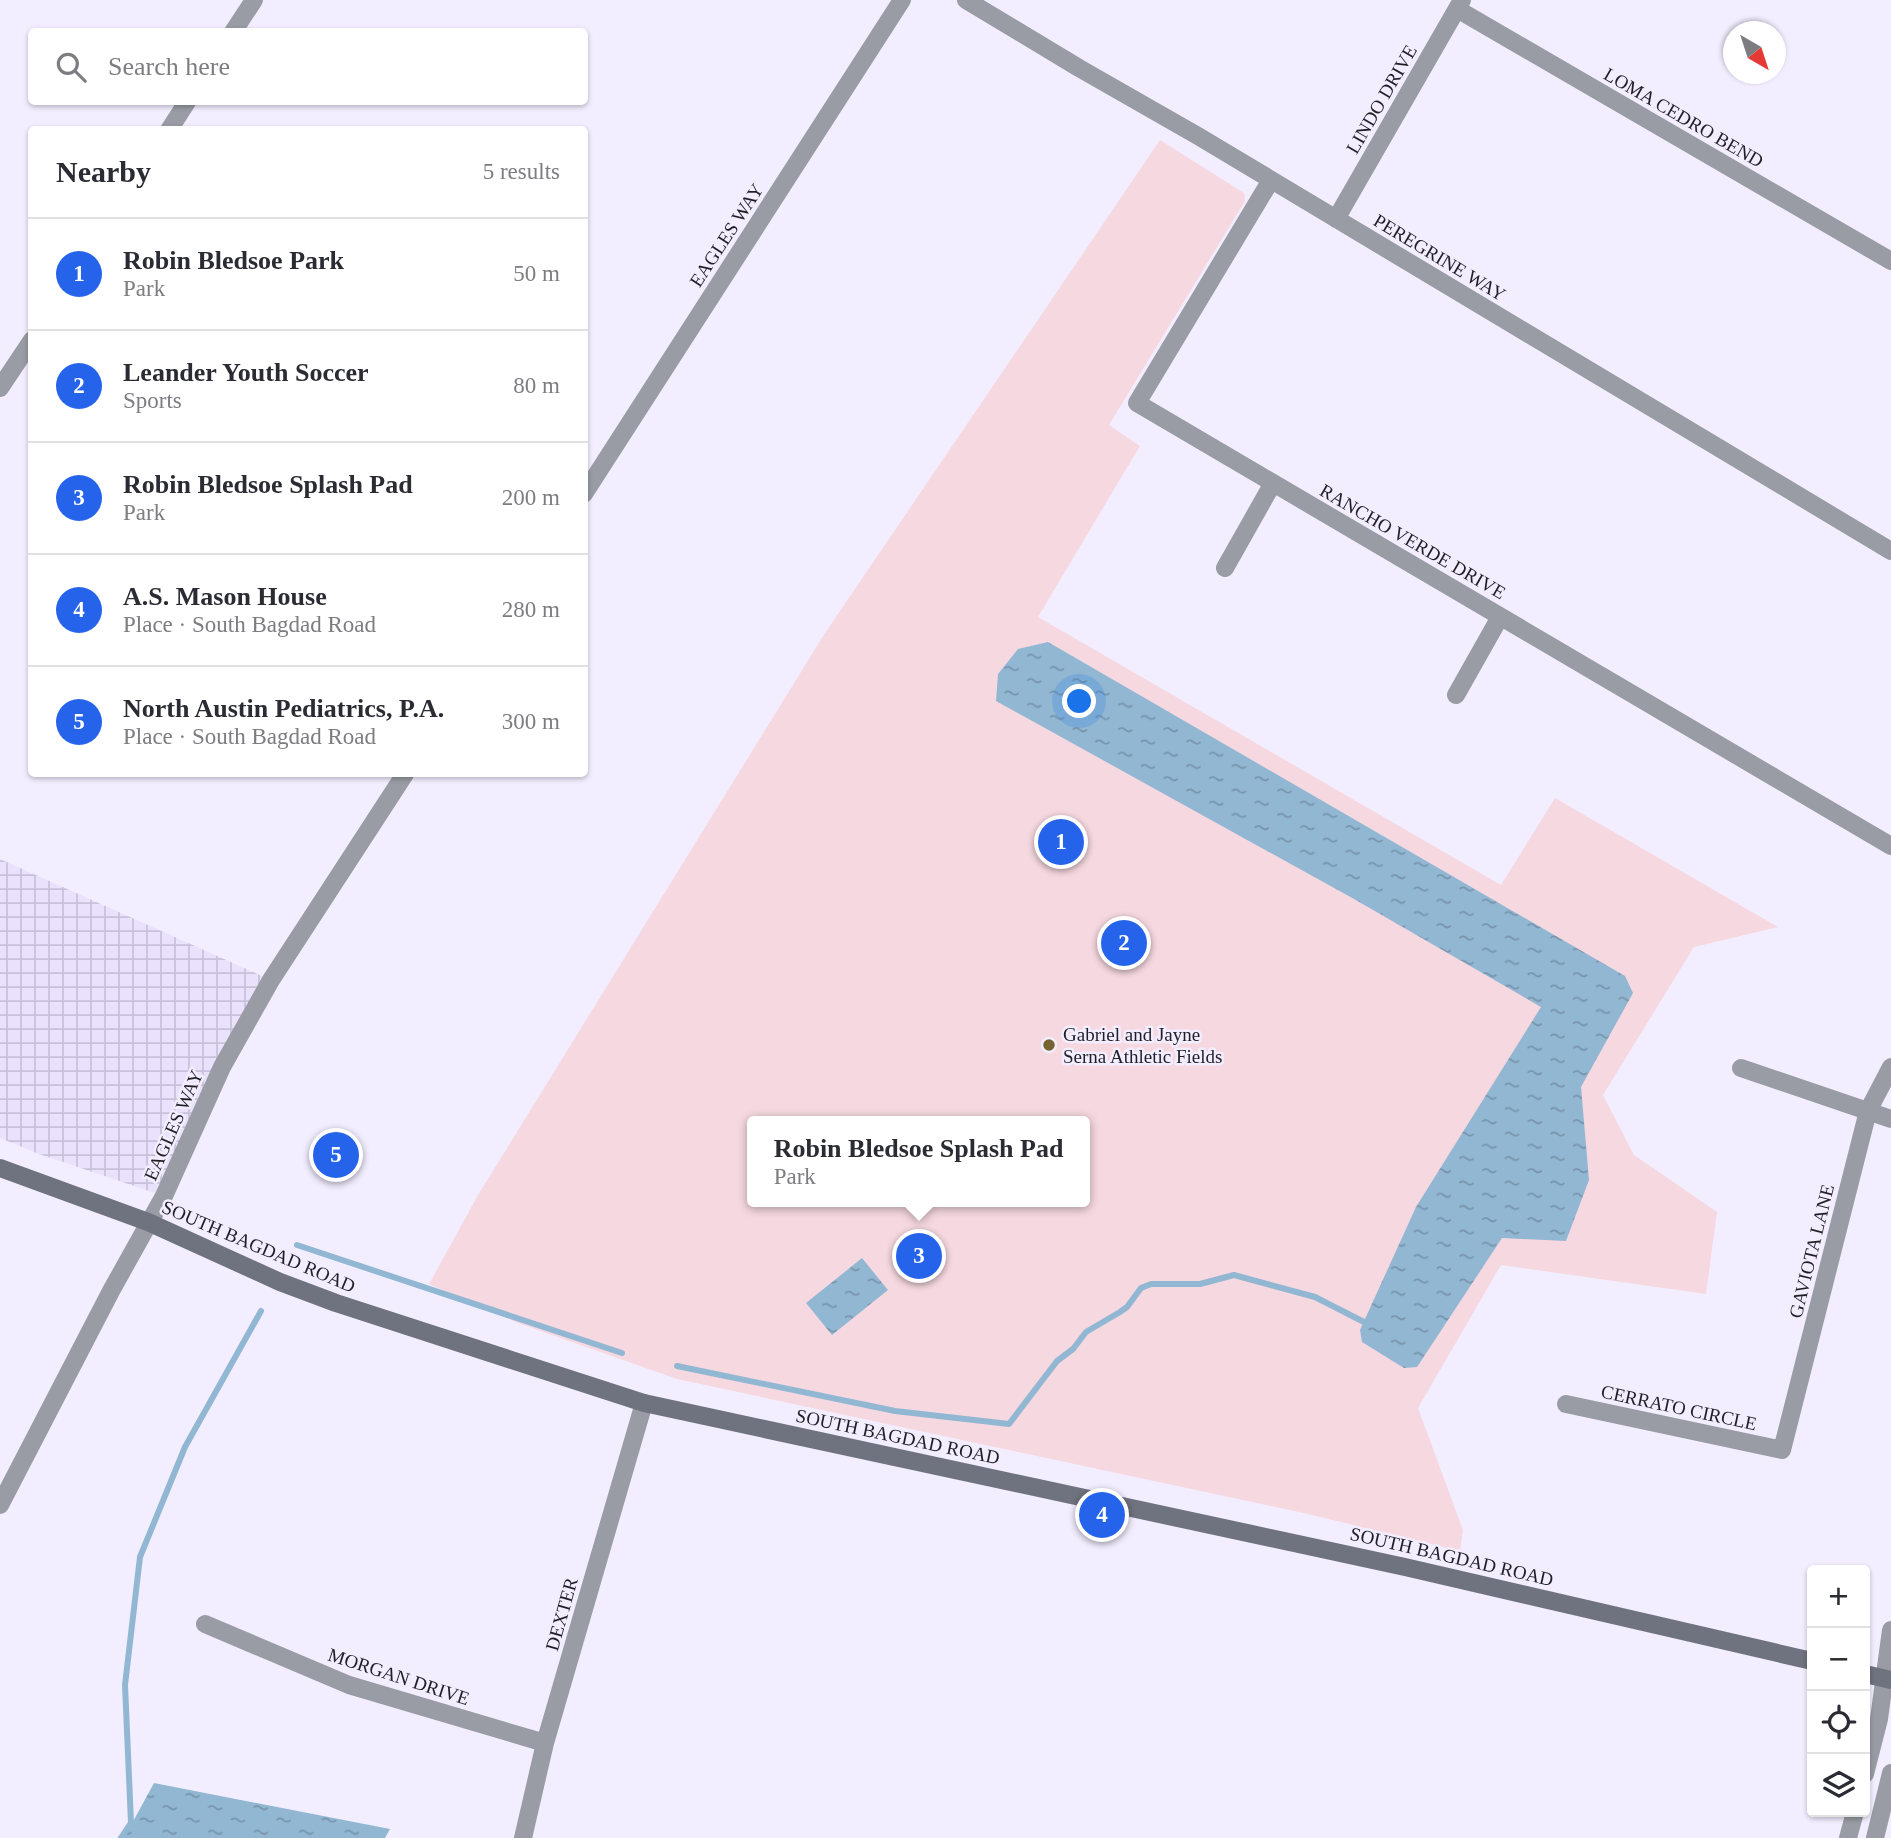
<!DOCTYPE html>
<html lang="en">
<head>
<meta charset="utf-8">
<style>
	:root { --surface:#fff; --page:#f7f7f7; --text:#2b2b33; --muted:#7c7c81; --line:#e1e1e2; --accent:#2563eb }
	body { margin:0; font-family:Georgia,serif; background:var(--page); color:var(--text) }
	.controls { position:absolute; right:21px; bottom:21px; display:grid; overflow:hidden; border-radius:7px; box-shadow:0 2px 5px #0004 }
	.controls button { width:63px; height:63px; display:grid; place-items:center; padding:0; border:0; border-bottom:2px solid var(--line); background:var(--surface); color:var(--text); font:35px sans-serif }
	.compass { position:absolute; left:1723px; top:21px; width:63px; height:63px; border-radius:50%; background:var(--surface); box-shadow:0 2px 5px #0004; rotate:141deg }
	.you { position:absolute; left:1080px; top:702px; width:24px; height:24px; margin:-18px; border:5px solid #fff; border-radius:50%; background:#1a73e8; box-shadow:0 0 0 10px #1a73e833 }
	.badge { display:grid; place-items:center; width:46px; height:46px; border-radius:50%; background:var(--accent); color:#fff; font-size:23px; font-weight:700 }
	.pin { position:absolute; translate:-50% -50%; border:4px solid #fff; box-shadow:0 2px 7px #0006 }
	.popup { position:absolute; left:747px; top:1116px; width:343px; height:91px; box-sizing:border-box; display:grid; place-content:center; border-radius:7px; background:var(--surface); filter:drop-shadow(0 2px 5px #0005); font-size:23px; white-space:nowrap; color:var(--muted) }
	.popup b { font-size:26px; color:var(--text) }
	.popup::after { content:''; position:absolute; left:50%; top:100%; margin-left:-14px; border:14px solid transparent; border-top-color:var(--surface) }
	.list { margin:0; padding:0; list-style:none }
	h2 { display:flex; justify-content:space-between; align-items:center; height:91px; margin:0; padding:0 28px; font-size:30px }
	h2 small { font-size:23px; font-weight:400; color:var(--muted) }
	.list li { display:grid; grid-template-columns:46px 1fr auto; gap:21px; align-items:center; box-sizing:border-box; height:112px; padding:0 28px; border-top:2px solid var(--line) }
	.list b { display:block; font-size:26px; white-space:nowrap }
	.list p { margin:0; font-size:23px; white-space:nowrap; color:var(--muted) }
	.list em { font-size:23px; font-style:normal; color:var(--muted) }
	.icon { flex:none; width:38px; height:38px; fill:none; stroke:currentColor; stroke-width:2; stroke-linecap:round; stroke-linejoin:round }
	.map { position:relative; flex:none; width:1891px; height:1838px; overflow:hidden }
	.search { position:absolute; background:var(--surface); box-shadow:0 2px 5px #0004; left:28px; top:28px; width:560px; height:77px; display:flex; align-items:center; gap:18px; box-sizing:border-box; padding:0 24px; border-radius:7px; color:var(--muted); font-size:26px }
	.panel { position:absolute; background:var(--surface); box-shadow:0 2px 5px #0004; left:28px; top:126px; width:560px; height:651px; border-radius:7px }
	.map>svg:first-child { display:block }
</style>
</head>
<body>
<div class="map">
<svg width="1891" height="1838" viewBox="0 0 1891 1838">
	<defs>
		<pattern id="industrial-grid" width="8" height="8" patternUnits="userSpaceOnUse" patternTransform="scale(1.75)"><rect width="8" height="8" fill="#eae2fd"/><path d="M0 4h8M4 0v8" fill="none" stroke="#c8c1d9"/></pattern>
		<pattern id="water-ripples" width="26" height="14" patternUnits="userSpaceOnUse" patternTransform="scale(1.75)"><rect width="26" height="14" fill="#92b7d3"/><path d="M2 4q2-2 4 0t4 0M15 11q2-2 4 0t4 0" fill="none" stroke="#7794ab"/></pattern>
	</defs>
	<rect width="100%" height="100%" fill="#f3eeff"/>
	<path fill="url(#industrial-grid)" d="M0 859 271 980 164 1196 39 1154 0 1138Z"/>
	<path fill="#f6d8e0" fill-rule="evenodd" d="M1160 140 1244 193 1245 201 1109 425 1140 446 1038 617 1501 885 1555 798 1778 927 1694 947 1603 1095 1634 1155 1717 1212 1706 1294 1501 1265 1418 1408 1463 1530 1460 1551 1308 1514 677 1379 518 1323 429 1284 478 1195 825 633ZM753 1121H1085V1202H753Z"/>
	<path fill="url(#water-ripples)" d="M1048 642 1625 976 1633 993 1581 1087 1589 1180 1566 1241 1502 1238 1417 1367 1404 1368 1362 1342 1360 1330 1416 1207 1541 1007 1354 899 996 701 998 674 1018 649Z
		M862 1258 888 1290 832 1335 806 1303Z
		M154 1783 390 1829 385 1838H124Z"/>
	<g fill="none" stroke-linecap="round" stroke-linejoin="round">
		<path stroke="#92b7d3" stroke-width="6" d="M297 1245 622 1353
			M677 1366 895 1411 1009 1424 1057 1361 1073 1349 1086 1332 1120 1312 1127 1307 1141 1288 1151 1284H1200L1234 1275 1315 1297 1364 1322
			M121 1838 131 1823 125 1685 140 1557 185 1447 261 1311"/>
		<path stroke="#999ca4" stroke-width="18" d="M966 0 1079 68 1198 136 1891 551
			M1457 9 1891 261
			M233 32 254 0
			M169 130 187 102
			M1271 180 1137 403 1891 846
			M1336 219 1462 0
			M0 388 32 340
			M584 494 902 0
			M1225 568 1273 483
			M1456 695 1500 617
			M1741 1068 1891 1119
			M1566 1404 1782 1450 1868 1111 1891 1067
			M0 1505 111 1291 164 1196 222 1067 271 980 405 774
			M205 1624 349 1685 545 1743
			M523 1838 545 1743 644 1403"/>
		<path stroke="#999ca4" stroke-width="18" d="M1865 1774 1879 1719 1891 1630
			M1848 1838 1855 1812
			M1875 1838 1891 1773"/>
		<path stroke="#6f737f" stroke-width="18" d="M0 1168 148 1222 280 1282 336 1303 644 1403 1405 1567 1812 1661
			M1865 1674 1891 1680"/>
	</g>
	<circle fill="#776332" stroke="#f3eeff" stroke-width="2.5" cx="1049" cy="1045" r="7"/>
	<g text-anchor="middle" stroke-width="5" stroke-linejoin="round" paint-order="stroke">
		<g font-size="19" fill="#211f26" stroke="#f3eeff">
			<text transform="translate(1381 99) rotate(-60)" y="7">LINDO DRIVE</text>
			<text transform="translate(1684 117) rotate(30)" y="7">LOMA CEDRO BEND</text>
			<text transform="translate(726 235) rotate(-57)" y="7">EAGLES WAY</text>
			<text transform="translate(1440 257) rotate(31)" y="7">PEREGRINE WAY</text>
			<text transform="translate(1413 541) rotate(30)" y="7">RANCHO VERDE DRIVE</text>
			<text transform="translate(173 1125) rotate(-66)" y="7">EAGLES WAY</text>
			<text transform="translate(259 1246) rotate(23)" y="7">SOUTH BAGDAD ROAD</text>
			<text transform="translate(1811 1251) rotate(-76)" y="7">GAVIOTA LANE</text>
			<text transform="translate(1679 1407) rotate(12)" y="7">CERRATO CIRCLE</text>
			<text transform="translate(898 1436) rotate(12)" y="7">SOUTH BAGDAD ROAD</text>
			<text transform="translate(1452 1556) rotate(13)" y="7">SOUTH BAGDAD ROAD</text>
			<text transform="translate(561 1614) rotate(-74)" y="7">DEXTER</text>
			<text transform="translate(399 1676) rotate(18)" y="7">MORGAN DRIVE</text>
		</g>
		<g font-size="19" fill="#211f26" stroke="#f3eeff" text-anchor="start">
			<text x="1063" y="1041">Gabriel and Jayne<tspan x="1063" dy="22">Serna Athletic Fields</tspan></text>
		</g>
	</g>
</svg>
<div class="controls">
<button>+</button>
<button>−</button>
<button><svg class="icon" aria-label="locate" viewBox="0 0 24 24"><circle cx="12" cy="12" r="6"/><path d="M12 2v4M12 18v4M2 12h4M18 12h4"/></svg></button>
<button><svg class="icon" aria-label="layers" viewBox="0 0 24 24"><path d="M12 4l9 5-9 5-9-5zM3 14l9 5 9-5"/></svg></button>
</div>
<svg class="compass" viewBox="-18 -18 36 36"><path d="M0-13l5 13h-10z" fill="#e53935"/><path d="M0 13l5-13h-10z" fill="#7c7c81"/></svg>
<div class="you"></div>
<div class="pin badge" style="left:1061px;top:842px">1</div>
<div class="pin badge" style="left:1124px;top:943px">2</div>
<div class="pin badge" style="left:919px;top:1256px">3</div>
<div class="popup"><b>Robin Bledsoe Splash Pad</b>Park</div>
<div class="pin badge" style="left:1102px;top:1515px">4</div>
<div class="pin badge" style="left:336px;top:1155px">5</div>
<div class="search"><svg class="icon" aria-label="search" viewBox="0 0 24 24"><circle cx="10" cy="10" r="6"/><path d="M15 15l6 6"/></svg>Search here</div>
<section class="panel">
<h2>Nearby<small>5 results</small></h2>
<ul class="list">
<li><span class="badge">1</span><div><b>Robin Bledsoe Park</b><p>Park</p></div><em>50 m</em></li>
<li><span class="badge">2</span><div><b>Leander Youth Soccer</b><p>Sports</p></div><em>80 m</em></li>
<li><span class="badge">3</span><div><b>Robin Bledsoe Splash Pad</b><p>Park</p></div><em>200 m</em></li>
<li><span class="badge">4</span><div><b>A.S. Mason House</b><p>Place · South Bagdad Road</p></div><em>280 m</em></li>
<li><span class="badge">5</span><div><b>North Austin Pediatrics, P.A.</b><p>Place · South Bagdad Road</p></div><em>300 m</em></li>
</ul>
</section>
</div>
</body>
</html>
